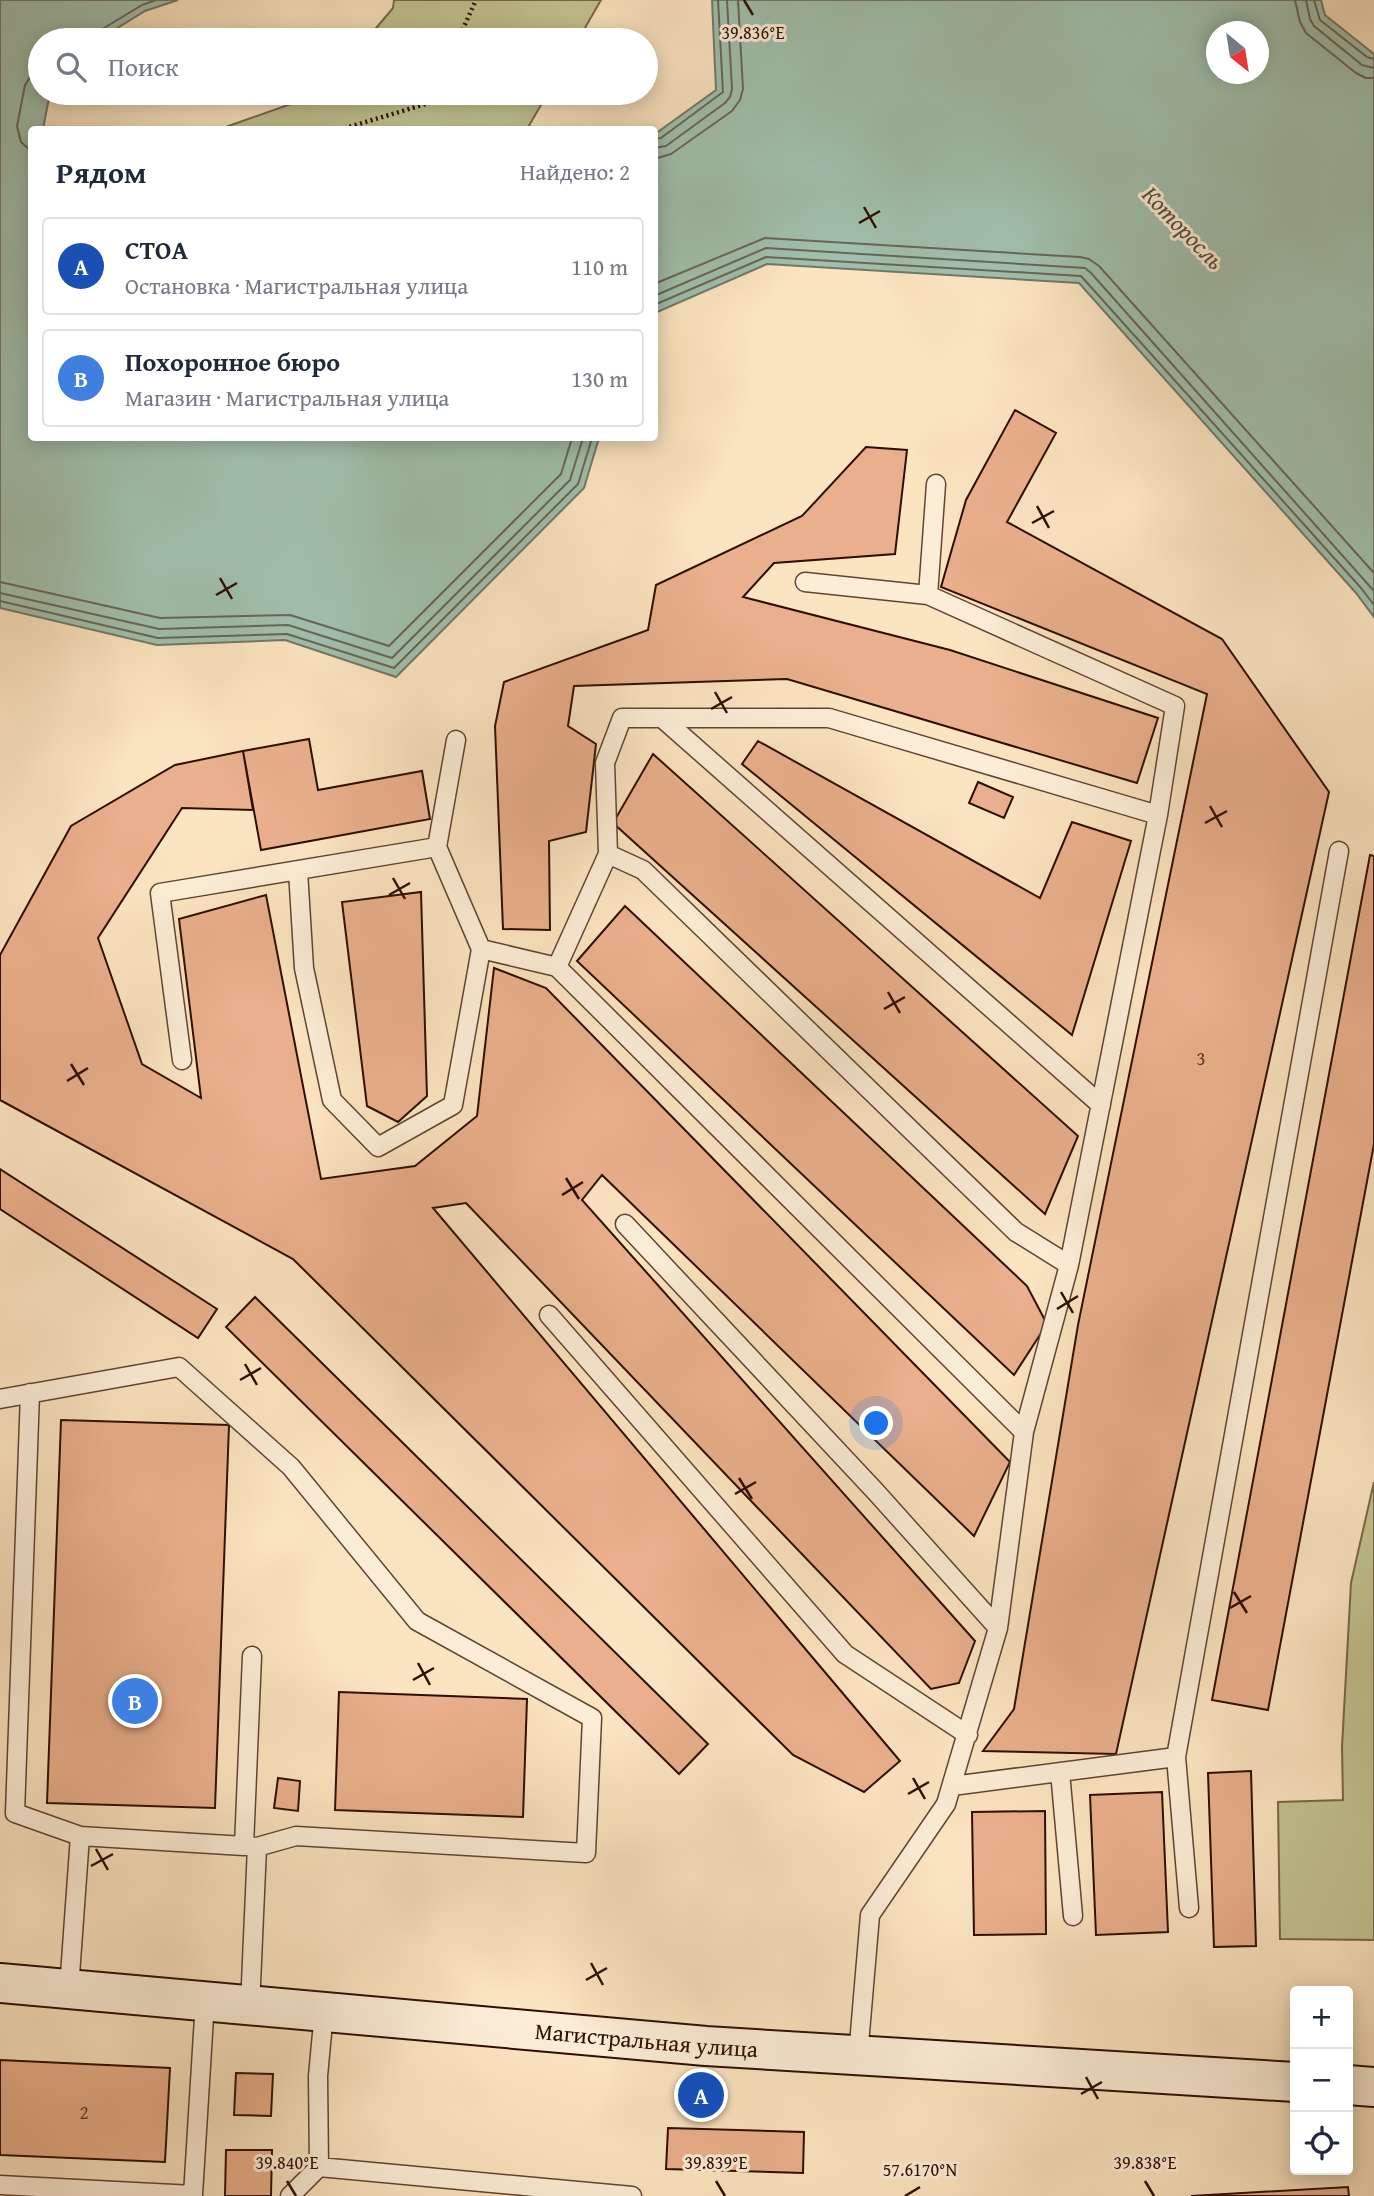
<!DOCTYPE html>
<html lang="ru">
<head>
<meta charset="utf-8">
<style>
	:root { --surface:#fff; --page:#f6f6f7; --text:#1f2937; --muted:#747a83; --line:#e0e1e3; --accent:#0f766e }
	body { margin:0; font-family:"Gentium Book Plus",serif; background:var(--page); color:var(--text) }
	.controls { position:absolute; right:21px; bottom:21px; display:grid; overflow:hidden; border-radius:7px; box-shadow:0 4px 18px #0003 }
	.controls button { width:63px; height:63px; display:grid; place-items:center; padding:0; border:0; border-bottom:2px solid var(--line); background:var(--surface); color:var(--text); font:35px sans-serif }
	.compass { position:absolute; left:1206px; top:21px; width:63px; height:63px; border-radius:50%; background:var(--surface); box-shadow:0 4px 18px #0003; rotate:150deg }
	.you { position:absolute; left:877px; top:1424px; width:24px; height:24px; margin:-18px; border:5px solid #fff; border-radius:50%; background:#1a73e8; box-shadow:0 0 0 10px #1a73e833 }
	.badge { display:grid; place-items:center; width:46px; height:46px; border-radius:50%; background:var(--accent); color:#fff; font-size:23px; font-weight:700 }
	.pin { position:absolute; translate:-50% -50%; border:4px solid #fff; box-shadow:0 2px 7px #0006 }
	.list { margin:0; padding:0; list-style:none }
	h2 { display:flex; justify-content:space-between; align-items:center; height:91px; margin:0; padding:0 28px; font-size:30px }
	h2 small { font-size:23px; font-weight:400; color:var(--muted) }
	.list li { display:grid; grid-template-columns:46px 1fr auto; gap:21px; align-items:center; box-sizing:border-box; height:98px; margin:0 14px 14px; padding:0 14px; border:2px solid var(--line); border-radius:7px }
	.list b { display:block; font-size:26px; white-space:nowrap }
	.list p { margin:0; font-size:23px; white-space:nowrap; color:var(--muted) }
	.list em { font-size:23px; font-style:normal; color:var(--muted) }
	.icon { flex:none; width:38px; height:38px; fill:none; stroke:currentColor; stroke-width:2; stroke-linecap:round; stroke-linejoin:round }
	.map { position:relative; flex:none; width:1374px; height:2196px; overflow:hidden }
	.search { position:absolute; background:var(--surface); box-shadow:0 4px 18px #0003; left:28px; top:28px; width:630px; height:77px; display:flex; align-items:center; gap:18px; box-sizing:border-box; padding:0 24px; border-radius:38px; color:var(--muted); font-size:26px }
	.panel { position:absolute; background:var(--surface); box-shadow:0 4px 18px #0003; left:28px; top:126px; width:630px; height:315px; border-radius:7px }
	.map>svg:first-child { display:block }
</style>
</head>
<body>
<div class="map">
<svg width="1374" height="2196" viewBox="0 0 1374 2196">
	<rect width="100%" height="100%" fill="#fbe4c0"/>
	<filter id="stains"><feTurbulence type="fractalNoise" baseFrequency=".00286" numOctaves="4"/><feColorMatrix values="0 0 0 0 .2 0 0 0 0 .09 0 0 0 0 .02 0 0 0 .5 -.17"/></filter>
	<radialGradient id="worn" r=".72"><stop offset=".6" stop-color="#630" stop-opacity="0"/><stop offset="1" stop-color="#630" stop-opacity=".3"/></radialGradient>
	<path fill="#c2c390" stroke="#786849" stroke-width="2" d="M394 0H601L578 40H366L393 8Z
		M322 93H548L527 129H220Z
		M1374 1482V1940L1280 1939 1278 1802 1343 1800 1342 1747 1351 1583Z"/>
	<path fill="#a0bfac" stroke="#727868" stroke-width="2" fill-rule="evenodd" d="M0 0H178L145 11 98 40H40V93H50L43 129 32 130V438H599L584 488 396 677 285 640 157 645 0 608Z
		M712 0H1321L1325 15 1374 54V617L1356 593 1079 283 767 264 655 313V134L716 90ZM1216 32H1258V74H1216Z"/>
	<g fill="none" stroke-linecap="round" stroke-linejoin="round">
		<path stroke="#676657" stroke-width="2" d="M1295 0 1300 22 1306 33 1356 73 1366 78H1374
			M1306 0 1310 19 1314 26 1362 65 1374 68
			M1314 0 1320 20 1367 57 1374 59
			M95 40 99 31 142 5 156 0
			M654 139 661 138 723 92 718 0
			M654 148 666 146 725 103 730 97 732 89 727 0
			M32 152 21 142 17 126 25 85 31 76 40 69
			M654 159 671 154 732 111 740 100 743 89 738 0
			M654 284 765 238 1080 257 1089 259 1099 266 1374 573
			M654 296 766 248 1085 268 1091 273 1374 591
			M654 305 766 257 1081 276 1361 588 1374 605
			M0 582 160 618 290 615 389 646 561 474 572 438
			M0 593 159 629 288 625 392 658 570 480 583 438
			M0 601 158 638 287 634 394 668 578 484 592 438"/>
	</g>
	<path fill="#eaaf8c" stroke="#2e0e02" stroke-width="2" d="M1015 410 1056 433 1007 522 1222 639 1329 792 1116 1754 983 1751 1014 1709 1078 1325 1207 694 941 587 966 500Z
		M866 447 907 450 895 554 774 563 743 597 950 650 1158 718 1137 783 787 679 574 686 568 726 596 744 586 832 549 841 550 930 503 929 495 726 504 682 648 630 656 585 802 516Z
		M309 739 318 790 422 771 430 819 261 850 243 751Z
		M758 741 1040 898 1072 822 1131 841 1072 1035 742 764Z
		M243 751 253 810 182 808 98 938 142 1064 201 1098 179 919 266 895 321 1179 415 1166 477 1116 494 968 546 988 1010 1462 974 1536 602 1175 582 1200 975 1641 959 1683 931 1689 466 1203 433 1208 900 1761 864 1792 793 1755 293 1259 0 1100V955L71 826 175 765Z
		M653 754 1078 1136 1045 1214 613 823Z
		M978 782 1013 797 1004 818 969 803Z
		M1370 855 1374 856V1144L1268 1710 1212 1700Z
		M421 892 427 1096 398 1122 367 1106 342 902Z
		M625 906 1027 1286 1047 1324 1014 1375 577 961Z
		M0 1169 217 1309 198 1338 0 1209Z
		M255 1297 708 1744 679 1774 226 1327Z
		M61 1420 229 1425 215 1808 47 1803Z
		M339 1692 527 1699 523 1817 335 1810Z
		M1251 1771 1256 1946 1214 1947 1208 1773Z
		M278 1778 300 1781 298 1811 274 1808Z
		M1162 1792 1168 1932 1096 1935 1090 1795Z
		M1045 1811 1046 1934 974 1935 972 1812Z
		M0 2060 170 2068 165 2162 0 2155Z
		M236 2073 273 2074 271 2116 234 2115Z
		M668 2128 804 2132 803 2173 666 2169Z
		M226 2150H272L271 2196H225Z
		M1348 2187 1349 2196H1191Z"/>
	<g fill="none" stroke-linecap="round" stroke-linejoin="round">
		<defs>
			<path id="lane" d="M928 595 936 484
				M662 718 1101 1105
				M437 847 456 740
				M298 871 304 968 332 1100 378 1147 453 1105 481 949
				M557 967 608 854
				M182 1060 160 893 437 847 481 949 557 967 1024 1432 1069 1265 1016 1232 643 870 608 854 605 763 622 718H829L1158 815 1175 706 928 595 805 582
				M625 1224 875 1491 998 1628
				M1069 1265 1158 815
				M549 1315 845 1654 968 1735
				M30 1393 15 1813 80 1836
				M0 1399 179 1367 291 1467 417 1621 592 1718 586 1853 296 1836 257 1847
				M1176 1757 1189 1908
				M1060 1772 1073 1916
				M952 1786 1176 1757 1339 851
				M247 1846 257 1847 250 2006
				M69 1989 80 1836 244 1846 252 1656
				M858 2056 870 1915 946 1804 998 1628 1024 1432
				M319 2167 632 2196
				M0 2185 193 2195 205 2001
				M290 2196 319 2167 318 2076 324 2012"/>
			<g id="secondary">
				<path id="s1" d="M0 1983 706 2046 1295 2082"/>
				<path d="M1348 2085 1374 2087"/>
			</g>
		</defs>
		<use href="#lane" stroke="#614432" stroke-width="21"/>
		<use href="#secondary" stroke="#2e0e02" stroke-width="42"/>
		<path stroke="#2e0e02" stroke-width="4.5" stroke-dasharray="2 3.5" stroke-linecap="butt" d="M458 40 476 0
			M339 130 429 103 434 93"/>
		<use href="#lane" stroke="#fcedd6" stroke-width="18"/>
		<use href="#secondary" stroke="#fcedd6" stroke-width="38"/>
	</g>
	<path fill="none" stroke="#2e0e02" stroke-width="2.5" d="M744 0 753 15M864 207 876 228M859 223 880 211M1037 506 1049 528M1032 523 1054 511M220 578 232 599M216 595 237 583M715 692 727 713M711 709 732 697M1210 806 1222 827M1205 823 1227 811M393 878 405 899M389 895 410 883M888 992 900 1013M884 1009 905 997M71 1064 84 1085M67 1081 88 1068M566 1178 579 1199M562 1195 583 1182M1061 1292 1073 1313M1057 1309 1078 1296M245 1364 257 1385M240 1380 261 1368M739 1478 752 1499M735 1494 756 1482M1234 1592 1247 1613M1230 1608 1251 1596M418 1663 430 1685M413 1680 434 1668M913 1778 925 1799M908 1794 929 1782M96 1849 108 1870M91 1866 113 1854M591 1963 603 1985M586 1980 607 1968M1086 2077 1098 2099M1081 2094 1102 2082M287 2181 296 2196M716 2181 725 2196M1145 2181 1154 2196M905 2196 920 2187"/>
	<g text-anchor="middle" stroke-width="6" stroke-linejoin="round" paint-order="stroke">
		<g font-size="19" fill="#5d3624">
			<text x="1201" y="1065">3</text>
			<text x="84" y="2119">2</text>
		</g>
		<g font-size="23" fill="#2e0e02" stroke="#fcedd6">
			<text dy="8" stroke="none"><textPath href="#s1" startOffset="649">Магистральная улица</textPath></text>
		</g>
		<g font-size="24" font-style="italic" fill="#564c3e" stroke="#fcedd6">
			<text transform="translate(1183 228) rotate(46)" y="8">Которосль</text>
		</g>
	</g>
	<g font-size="18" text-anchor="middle" fill="#2e0e02" stroke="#fcedd6" stroke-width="6" stroke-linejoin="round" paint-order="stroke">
		<text x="753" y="39">39.836°E</text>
		<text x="287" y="2169">39.840°E</text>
		<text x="716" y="2169">39.839°E</text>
		<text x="1145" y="2169">39.838°E</text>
		<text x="920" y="2176">57.6170°N</text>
	</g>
	<rect width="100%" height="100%" filter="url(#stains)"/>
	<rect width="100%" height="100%" fill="url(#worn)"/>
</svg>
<div class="controls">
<button>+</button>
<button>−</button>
<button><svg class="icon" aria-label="locate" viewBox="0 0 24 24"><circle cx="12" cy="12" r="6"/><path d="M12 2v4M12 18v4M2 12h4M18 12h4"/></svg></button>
</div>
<svg class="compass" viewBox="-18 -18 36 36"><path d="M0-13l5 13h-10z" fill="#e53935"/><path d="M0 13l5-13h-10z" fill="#747a83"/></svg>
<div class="you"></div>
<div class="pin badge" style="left:701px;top:2095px;background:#1a4fb4">A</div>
<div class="pin badge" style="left:135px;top:1701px;background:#3f7fe0">B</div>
<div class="search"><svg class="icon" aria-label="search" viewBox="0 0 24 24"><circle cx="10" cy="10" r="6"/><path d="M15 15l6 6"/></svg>Поиск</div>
<section class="panel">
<h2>Рядом<small>Найдено: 2</small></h2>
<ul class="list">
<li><span class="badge" style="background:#1a4fb4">A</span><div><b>СТОА</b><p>Остановка · Магистральная улица</p></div><em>110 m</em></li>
<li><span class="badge" style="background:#3f7fe0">B</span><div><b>Похоронное бюро</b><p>Магазин · Магистральная улица</p></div><em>130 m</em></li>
</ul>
</section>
</div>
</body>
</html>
